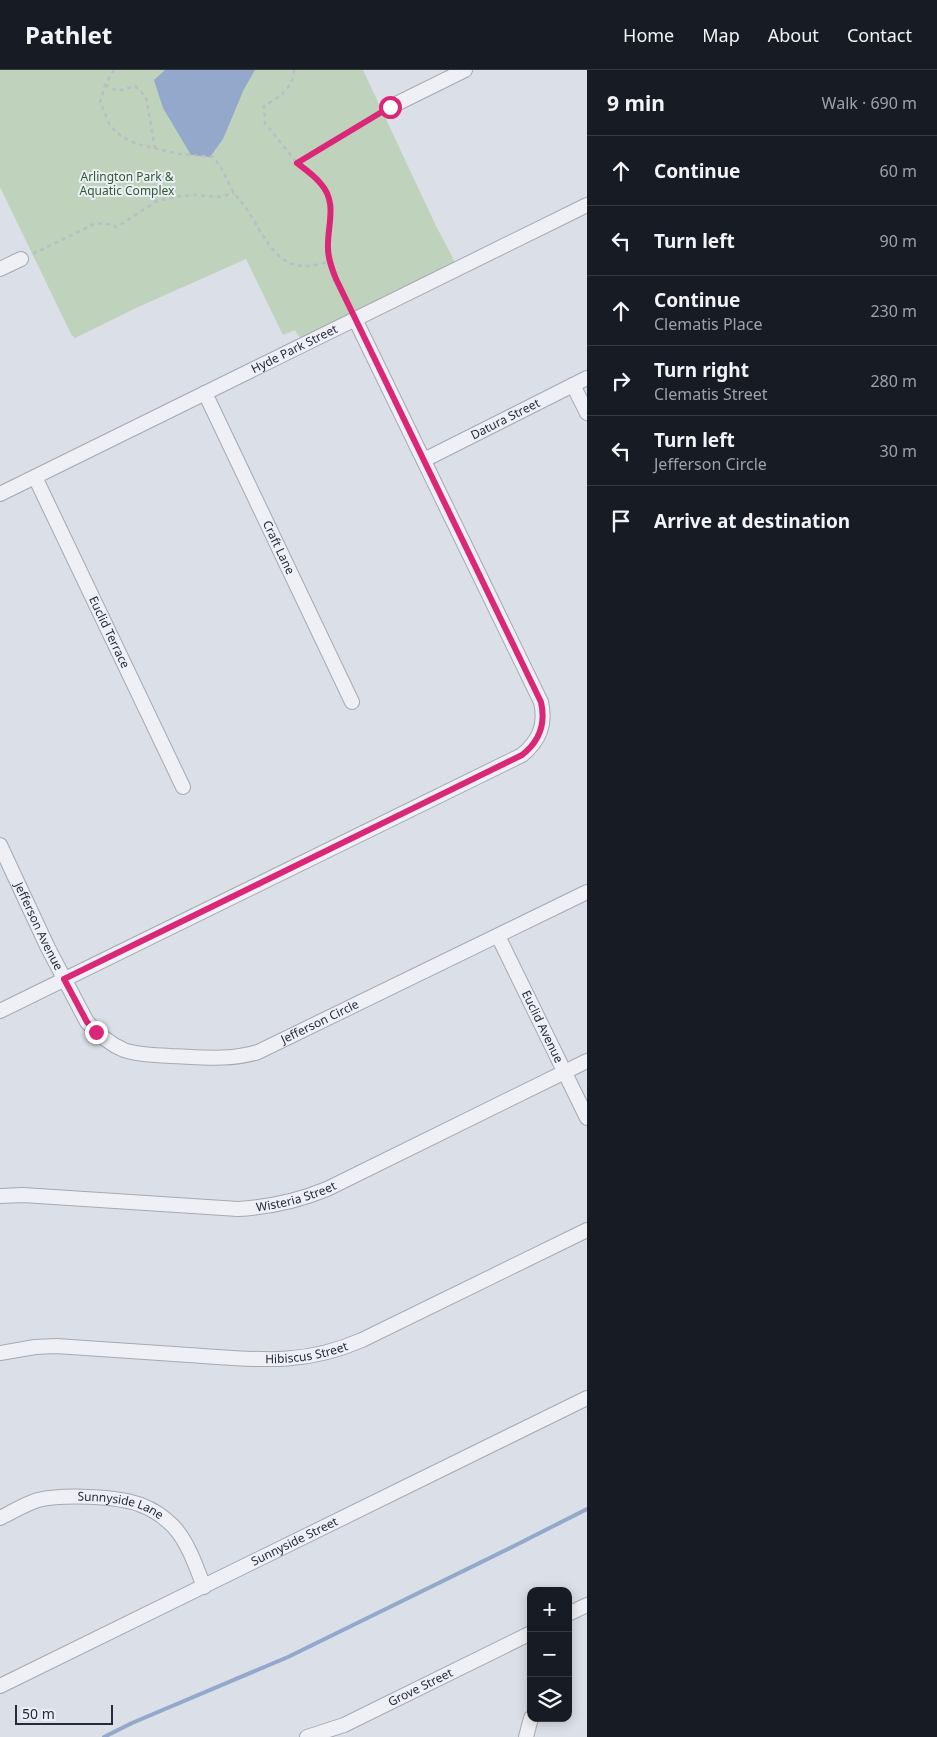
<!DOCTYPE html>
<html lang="en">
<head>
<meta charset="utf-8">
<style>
	:root { --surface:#171b24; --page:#20242c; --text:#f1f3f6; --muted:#9ea1a6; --line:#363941 }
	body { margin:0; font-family:"Noto Sans",sans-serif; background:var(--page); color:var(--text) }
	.controls { position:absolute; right:15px; bottom:15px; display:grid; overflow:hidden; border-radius:10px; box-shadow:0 2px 12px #0003 }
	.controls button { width:45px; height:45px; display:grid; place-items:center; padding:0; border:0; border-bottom:1px solid var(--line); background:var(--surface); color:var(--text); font:25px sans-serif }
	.scale { position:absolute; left:15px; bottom:12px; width:98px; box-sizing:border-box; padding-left:5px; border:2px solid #242b3e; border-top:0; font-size:14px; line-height:18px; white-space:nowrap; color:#242b3e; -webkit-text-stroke:4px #eaeef5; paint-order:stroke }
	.stop { position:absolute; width:15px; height:15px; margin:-11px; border:4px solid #db2777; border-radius:50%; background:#fff }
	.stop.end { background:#db2777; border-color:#fff; box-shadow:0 1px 5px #0008 }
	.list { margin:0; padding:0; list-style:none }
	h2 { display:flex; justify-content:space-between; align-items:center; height:65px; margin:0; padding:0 20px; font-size:21px }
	h2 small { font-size:16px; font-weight:400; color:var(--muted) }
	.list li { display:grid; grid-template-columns:32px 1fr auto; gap:15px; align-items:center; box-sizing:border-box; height:70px; padding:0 20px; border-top:1px solid var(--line) }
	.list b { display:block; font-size:19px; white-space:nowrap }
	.list p { margin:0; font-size:16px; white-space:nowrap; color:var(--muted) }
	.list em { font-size:16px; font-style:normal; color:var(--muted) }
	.icon { flex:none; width:28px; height:28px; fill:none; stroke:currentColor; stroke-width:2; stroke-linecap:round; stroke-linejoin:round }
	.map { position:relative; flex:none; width:587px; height:1667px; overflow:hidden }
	header { display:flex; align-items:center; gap:30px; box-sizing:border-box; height:70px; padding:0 25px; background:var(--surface); border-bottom:1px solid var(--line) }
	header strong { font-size:24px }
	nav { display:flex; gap:28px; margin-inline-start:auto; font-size:18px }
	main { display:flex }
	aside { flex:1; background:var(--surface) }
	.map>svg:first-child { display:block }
</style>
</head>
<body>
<header>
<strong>Pathlet</strong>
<nav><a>Home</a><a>Map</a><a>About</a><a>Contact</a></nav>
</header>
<main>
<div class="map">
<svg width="587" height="1667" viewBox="0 0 587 1667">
	<rect width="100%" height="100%" fill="#dbdfe7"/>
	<path fill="#bfd2bc" d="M0 0H363L436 156 455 192 300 268 295 260 283 265 246 189 136 238 75 268 73 266H72L0 117Z"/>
	<path fill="#93a8cb" d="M165 0H255L244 19 223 69 210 87 191 85 163 38 154 10Z"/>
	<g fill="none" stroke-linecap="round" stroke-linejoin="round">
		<path stroke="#93a8cb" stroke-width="4" d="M104 1667 132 1653 288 1587 516 1475 587 1439"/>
		<defs>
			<g id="minor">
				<path d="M390 37 465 0"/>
				<path d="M0 199 21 189"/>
				<path d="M573 315 587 343"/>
				<path id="s1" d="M205 323 352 632"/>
				<path id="s2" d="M424 390 587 308"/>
				<path id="s3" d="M35 407 183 717"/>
				<path id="s4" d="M0 424 587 135"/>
				<path id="s5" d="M0 775 48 878 87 952C98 964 109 974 124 980 138 985 155 985 170 986 200 987 229 991 258 982L587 822"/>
				<path id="s6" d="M498 866 587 1048"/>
				<path d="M0 941 522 685C540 670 546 654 541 632L355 249"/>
				<path id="s7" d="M0 1126 23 1125 238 1139C270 1137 298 1131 327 1119L587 991"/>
				<path id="s8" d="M0 1283 35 1277 56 1276C100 1279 145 1282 189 1285 254 1289 300 1297 362 1270L587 1160"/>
				<path id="s9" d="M0 1448C12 1442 25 1434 38 1430 63 1424 118 1426 141 1435 152 1439 164 1447 173 1456 188 1472 196 1496 204 1517"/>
				<path d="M568 1544 587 1535"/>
				<path id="s10" d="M0 1616 587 1328"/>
				<path id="s11" d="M307 1667 344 1655 531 1563"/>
				<path d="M526 1667 531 1648"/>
			</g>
		</defs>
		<use href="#minor" stroke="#a4a9b4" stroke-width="16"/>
		<path stroke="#b9bdc5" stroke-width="2.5" stroke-dasharray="4 4" stroke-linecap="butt" d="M114 0 105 15 100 32 110 56 122 67 137 74 179 84 213 87C223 98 227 111 234 123 238 128 242 133 246 138 259 157 271 188 295 195 306 198 319 194 329 192
			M294 0C294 18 278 28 264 36L265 53 297 93 321 114 329 127 331 145 328 177 329 192 350 238
			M105 15 118 21 135 16 146 27 155 78
			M297 93 380 43
			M33 184 94 154 104 153 117 157 157 131 180 126 195 125 220 127 234 123"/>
		<use href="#minor" stroke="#eef0f5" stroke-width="14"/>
	</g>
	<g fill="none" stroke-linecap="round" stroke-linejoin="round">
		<path stroke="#db2777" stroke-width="6" d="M96 962 87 952 64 909 522 685C540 671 546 654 541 632L336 209C332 199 328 189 328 178 327 156 338 133 321 114 315 106 305 99 297 93L390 37"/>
	</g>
	<g text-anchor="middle" stroke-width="4" stroke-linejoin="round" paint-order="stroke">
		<g font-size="12" fill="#345b30" stroke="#eaeef5">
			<text x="127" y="111">Arlington Park &amp;<tspan x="127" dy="14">Aquatic Complex</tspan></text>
		</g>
		<g font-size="12" fill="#242b3e" stroke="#eaeef5">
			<text dy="4" stroke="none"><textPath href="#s4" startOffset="328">Hyde Park Street</textPath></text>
			<text dy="4" stroke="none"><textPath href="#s2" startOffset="91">Datura Street</textPath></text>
			<text dy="4" stroke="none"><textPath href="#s1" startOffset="171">Craft Lane</textPath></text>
			<text dy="4" stroke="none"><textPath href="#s3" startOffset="172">Euclid Terrace</textPath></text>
			<text dy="4" stroke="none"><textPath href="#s5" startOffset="90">Jefferson Avenue</textPath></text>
			<text dy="4" stroke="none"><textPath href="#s5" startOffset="448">Jefferson Circle</textPath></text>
			<text dy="4" stroke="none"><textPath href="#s6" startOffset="101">Euclid Avenue</textPath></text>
			<text dy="4" stroke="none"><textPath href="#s7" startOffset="298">Wisteria Street</textPath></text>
			<text dy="4" stroke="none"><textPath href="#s8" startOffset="308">Hibiscus Street</textPath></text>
			<text dy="4" stroke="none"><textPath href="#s9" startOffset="126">Sunnyside Lane</textPath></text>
			<text dy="4" stroke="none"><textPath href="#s10" startOffset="328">Sunnyside Street</textPath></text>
			<text dy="4" stroke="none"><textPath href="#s11" startOffset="124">Grove Street</textPath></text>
		</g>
	</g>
</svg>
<div class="controls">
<button>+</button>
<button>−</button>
<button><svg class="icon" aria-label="layers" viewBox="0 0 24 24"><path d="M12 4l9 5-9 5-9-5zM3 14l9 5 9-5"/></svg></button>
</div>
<div class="scale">50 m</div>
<div class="stop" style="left:390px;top:37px"></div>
<div class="stop end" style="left:96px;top:962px"></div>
</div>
<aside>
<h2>9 min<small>Walk · 690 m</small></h2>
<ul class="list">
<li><svg class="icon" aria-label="ahead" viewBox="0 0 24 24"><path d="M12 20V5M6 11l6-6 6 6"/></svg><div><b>Continue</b></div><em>60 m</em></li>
<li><svg class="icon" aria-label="left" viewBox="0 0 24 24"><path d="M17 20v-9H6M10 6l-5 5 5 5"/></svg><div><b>Turn left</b></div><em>90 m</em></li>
<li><svg class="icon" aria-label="ahead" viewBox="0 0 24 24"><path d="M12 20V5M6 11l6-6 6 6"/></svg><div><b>Continue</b><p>Clematis Place</p></div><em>230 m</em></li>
<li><svg class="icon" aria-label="right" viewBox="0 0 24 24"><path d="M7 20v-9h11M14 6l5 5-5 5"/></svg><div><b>Turn right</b><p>Clematis Street</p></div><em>280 m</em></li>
<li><svg class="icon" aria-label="left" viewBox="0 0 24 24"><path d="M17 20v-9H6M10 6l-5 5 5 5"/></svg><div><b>Turn left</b><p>Jefferson Circle</p></div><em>30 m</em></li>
<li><svg class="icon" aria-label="arrive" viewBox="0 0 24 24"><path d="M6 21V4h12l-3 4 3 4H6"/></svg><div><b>Arrive at destination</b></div></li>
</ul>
</aside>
</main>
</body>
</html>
